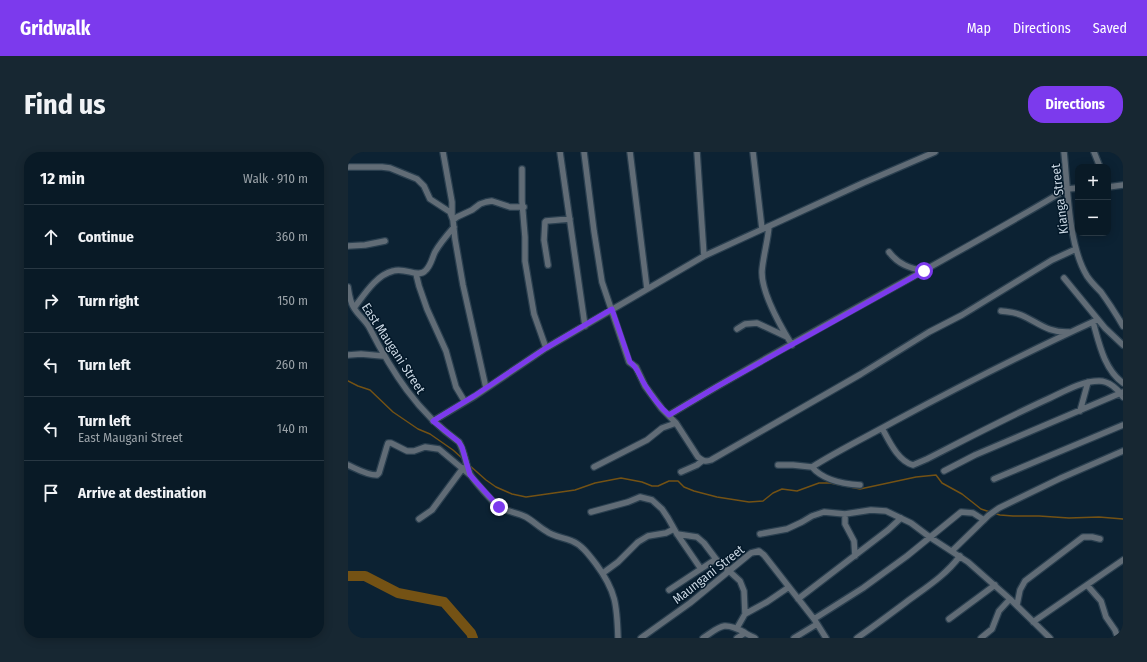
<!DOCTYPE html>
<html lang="en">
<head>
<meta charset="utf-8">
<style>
	:root { --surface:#091a26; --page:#172732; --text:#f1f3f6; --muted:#99a1a7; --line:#293843; --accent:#7c3aed }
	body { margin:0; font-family:"Fira Sans Condensed",sans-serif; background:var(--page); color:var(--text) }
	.controls { position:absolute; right:12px; top:12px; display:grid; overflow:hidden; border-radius:8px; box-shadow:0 2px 10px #0003 }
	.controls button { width:36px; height:36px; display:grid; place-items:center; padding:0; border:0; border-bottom:1px solid var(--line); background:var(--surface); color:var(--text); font:20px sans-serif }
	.stop { position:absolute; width:12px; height:12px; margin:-9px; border:3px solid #7c3aed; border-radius:50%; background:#fff }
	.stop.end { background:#7c3aed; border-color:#fff; box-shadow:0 1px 4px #0008 }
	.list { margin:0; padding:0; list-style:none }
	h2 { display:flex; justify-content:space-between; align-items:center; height:52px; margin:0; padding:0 16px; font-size:17px }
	h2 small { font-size:13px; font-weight:400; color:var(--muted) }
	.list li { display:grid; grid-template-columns:26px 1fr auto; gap:12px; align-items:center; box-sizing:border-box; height:64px; padding:0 16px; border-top:1px solid var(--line) }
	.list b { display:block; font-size:15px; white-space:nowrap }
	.list p { margin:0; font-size:13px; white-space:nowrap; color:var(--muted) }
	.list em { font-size:13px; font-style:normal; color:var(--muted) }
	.icon { flex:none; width:22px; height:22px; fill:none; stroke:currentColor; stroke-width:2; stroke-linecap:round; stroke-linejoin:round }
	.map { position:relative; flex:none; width:775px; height:486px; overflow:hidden; border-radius:16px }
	header { display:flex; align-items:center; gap:24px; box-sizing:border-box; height:56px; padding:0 20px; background:var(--accent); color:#fff }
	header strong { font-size:19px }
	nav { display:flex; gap:22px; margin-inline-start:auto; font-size:14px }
	.intro { display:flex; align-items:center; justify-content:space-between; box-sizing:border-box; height:96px; padding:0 24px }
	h1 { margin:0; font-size:28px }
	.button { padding:10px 18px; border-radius:16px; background:var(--accent); color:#fff; font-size:14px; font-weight:700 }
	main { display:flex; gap:24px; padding:0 24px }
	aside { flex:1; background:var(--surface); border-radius:16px; box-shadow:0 2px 10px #0003 }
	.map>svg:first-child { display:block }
</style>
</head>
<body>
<header>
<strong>Gridwalk</strong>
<nav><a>Map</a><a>Directions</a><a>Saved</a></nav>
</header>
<div class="intro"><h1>Find us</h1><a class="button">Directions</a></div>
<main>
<aside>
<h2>12 min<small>Walk · 910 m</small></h2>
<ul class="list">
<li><svg class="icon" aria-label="ahead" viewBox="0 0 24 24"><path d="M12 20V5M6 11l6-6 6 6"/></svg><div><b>Continue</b></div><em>360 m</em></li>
<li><svg class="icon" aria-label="right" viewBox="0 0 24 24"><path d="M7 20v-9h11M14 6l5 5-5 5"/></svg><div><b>Turn right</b></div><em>150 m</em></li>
<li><svg class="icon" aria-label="left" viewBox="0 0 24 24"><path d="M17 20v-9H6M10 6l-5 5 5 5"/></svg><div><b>Turn left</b></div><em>260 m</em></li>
<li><svg class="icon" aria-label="left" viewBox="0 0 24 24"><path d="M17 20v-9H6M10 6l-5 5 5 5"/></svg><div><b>Turn left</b><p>East Maugani Street</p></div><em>140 m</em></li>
<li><svg class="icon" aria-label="arrive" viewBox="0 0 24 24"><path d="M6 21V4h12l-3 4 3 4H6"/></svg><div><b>Arrive at destination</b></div></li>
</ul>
</aside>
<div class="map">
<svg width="775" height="486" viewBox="0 0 775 486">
	<rect width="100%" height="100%" fill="#0c2233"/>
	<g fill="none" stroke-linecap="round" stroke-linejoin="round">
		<path stroke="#745214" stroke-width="1.5" d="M0 229 10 234 22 238 45 260 70 277 82 282 105 298 115 307
			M120 312 138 328 148 335 164 342 178 345 227 338 247 331 273 326 294 330 304 334H310L321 329H330L336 335 346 339 369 345 401 350 415 349 425 341 434 337 449 339 471 331H482L512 337 568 325 588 323 594 331 614 342 633 357 642 360
			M645 361 652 363 665 364H691L721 366 751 365 775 367"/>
		<path stroke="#745214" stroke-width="10" d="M0 424H17L50 441 96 450 123 481 125 486"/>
		<defs>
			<path id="street" d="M95 0 104 50V63
				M212 0 237 174
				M236 0 246 79 254 130 277 198 281 210 288 215 297 234 314 257 328 271 350 305C355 309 357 310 363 308L513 222 581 180 614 163 704 108 728 97
				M282 0 299 137
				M349 0 356 104
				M405 0 414 77
				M716 0C720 36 720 93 739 124 743 130 748 135 753 140 761 151 768 162 775 174
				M746 0 752 15
				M0 15H34L42 16 69 27 76 34 82 47 102 60 105 68 107 87 115 133 138 236
				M174 17V49L177 85V109L186 162 198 196
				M760 35 775 33
				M105 68 109 65 124 58 132 52 138 50 144 49 162 55H176
				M421 74C420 88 415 105 414 119 413 140 433 175 444 193
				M0 94 17 93 37 89
				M541 100C550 112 561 116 576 119
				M200 113 196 88 197 70 198 69 222 67
				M68 122 71 134 79 157 98 199 108 235 117 250
				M716 126 757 176 775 193
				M0 135C1 142 2 150 6 156 10 163 17 168 21 175 44 220 69 260 111 290 117 300 117 311 122 322 125 328 144 349 150 354 158 360 169 360 178 365 185 369 191 375 198 379 206 385 215 385 224 389 234 393 241 403 248 412 268 439 269 453 270 486
				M6 156C16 143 28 123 45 119 57 115 70 126 77 119 83 114 84 106 87 100 92 91 99 83 106 75
				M653 159C660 160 666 160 673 163 690 170 699 181 721 180
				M745 170C751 191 756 217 775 231
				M389 177 397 172 409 171 439 185
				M0 203 13 202 35 204
				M732 259 740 230
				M321 263C451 184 588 115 719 37L730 36
				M85 269 127 244 198 196 356 104 515 31 587 0
				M534 276C541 289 550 309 565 313L579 307C620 286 660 265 702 246 717 239 734 229 751 229 761 229 770 237 775 245
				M0 313C9 317 18 323 29 323L31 321 39 294 40 291H43L59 299H66L77 295 91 297 122 323
				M430 313H445L464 315C475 328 495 332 512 333
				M246 315 299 288 314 276 328 271
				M464 315C491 298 520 284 547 269 614 233 681 199 749 168
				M596 319 627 303 775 240
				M333 320 349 313 354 309
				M646 327 775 273
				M243 360 280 350 292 345 304 348 314 357 320 366 329 382 353 417
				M497 362V372L506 389 507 404
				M71 367 84 358 115 316
				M329 382 349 385 356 391 368 407 392 429 396 439 397 462
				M412 382 439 377 454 370 464 364 476 360 497 362 523 358 538 359 563 371 583 386 620 410 662 447 702 486
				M604 399 641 363 651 356 713 326 775 299
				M255 421 270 410 290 390 300 384 318 381 326 377
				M739 433 753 449 758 465 767 478 770 486
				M321 438 368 407
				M450 447 540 378 553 366
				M669 453 672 438 677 429 735 385H744L752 387
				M466 467 515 436 559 404 613 360 625 361 636 368
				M601 467 647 433
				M685 470 775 408
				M389 476 397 462 419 450 441 435
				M293 486 342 451 403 401 411 399 416 403 466 467 478 486
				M355 486C373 474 375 469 396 480 399 483 404 484 407 486
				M389 486 397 481
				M446 486 469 472
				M509 486C525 475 541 463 557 451 577 436 596 425 612 404
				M633 486 644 477 651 459 662 447"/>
		</defs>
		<use href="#street" stroke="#2a3f4f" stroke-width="8"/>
		<use href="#street" stroke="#616c76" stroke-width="5.5"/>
	</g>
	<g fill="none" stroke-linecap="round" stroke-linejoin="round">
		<path stroke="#7c3aed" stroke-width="5" d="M151 355 122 323 114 295 111 290 85 269 126 244 198 196 264 157 282 210C291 217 291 224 297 233 303 243 312 255 321 263L370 234 576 119"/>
	</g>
	<g text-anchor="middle" stroke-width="3" stroke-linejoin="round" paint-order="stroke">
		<g font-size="13" fill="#c9d6e2" stroke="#031829">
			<text transform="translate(711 47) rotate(-97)" y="5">Kianga Street</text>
			<text transform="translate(46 196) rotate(57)" y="5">East Maugani Street</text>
			<text transform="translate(360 422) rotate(-38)" y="5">Maungani Street</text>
		</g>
	</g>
</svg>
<div class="controls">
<button>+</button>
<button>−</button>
</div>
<div class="stop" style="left:576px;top:119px"></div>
<div class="stop end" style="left:151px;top:355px"></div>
</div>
</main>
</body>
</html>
